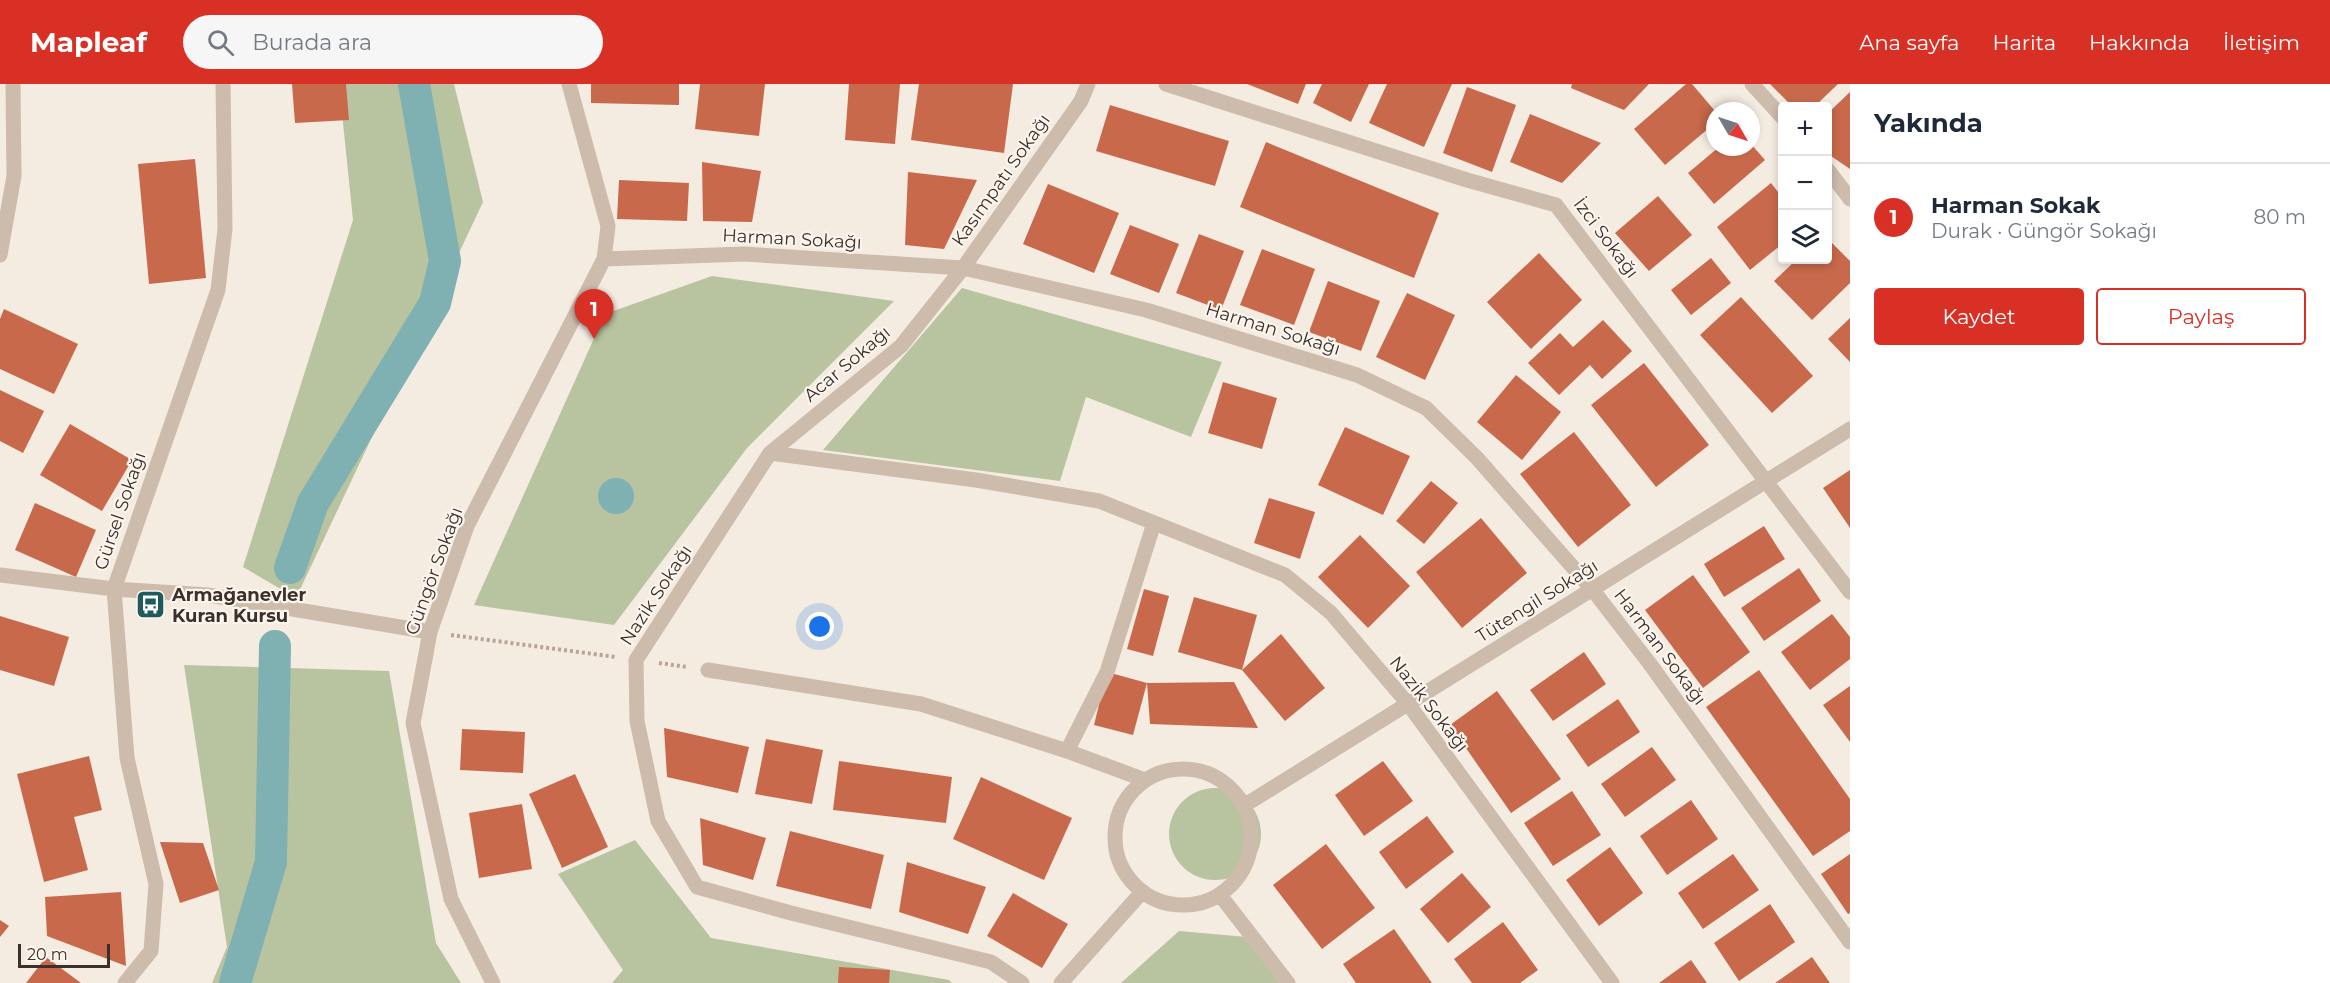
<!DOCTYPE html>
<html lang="tr">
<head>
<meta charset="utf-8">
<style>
	:root { --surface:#fff; --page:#f6f6f7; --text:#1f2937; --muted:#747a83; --line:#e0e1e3; --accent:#d93025 }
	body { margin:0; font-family:Montserrat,sans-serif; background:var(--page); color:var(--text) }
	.controls { position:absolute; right:18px; top:18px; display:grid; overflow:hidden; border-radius:6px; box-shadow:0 3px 9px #0003 }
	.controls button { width:54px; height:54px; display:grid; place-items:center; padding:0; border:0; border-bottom:2px solid var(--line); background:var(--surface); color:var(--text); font:30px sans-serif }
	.compass { position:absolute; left:1706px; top:18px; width:54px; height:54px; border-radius:50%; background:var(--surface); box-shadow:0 3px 9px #0003; rotate:129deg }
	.scale { position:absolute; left:18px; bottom:15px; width:92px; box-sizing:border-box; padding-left:6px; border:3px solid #3b302b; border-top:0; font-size:16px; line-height:21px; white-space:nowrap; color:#3b302b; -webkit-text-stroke:4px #fbf5ee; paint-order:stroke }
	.you { position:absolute; left:820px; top:543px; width:21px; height:21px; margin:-15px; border:4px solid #fff; border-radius:50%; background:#1a73e8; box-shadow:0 0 0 9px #1a73e833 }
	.badge { display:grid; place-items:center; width:39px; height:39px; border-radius:50%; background:var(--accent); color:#fff; font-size:20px; font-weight:700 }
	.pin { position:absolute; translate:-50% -50px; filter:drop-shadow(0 2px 3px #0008) }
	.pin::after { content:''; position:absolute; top:32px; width:21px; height:18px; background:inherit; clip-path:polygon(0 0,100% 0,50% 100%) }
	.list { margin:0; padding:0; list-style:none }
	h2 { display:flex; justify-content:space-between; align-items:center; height:78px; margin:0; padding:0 24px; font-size:26px }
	h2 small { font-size:20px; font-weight:400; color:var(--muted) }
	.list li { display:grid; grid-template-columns:39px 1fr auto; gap:18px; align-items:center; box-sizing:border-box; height:108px; padding:0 24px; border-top:2px solid var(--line) }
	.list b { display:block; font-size:22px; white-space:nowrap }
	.list p { margin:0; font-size:20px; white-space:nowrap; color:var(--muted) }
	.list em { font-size:20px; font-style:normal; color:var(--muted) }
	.actions { display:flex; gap:12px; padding:18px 24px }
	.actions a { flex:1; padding:14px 0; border:2px solid var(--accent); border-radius:6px; text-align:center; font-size:21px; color:var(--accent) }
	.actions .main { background:var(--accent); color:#fff }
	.icon { flex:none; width:33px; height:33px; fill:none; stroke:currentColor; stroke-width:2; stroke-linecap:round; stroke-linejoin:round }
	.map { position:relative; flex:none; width:1850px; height:899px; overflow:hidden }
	header { display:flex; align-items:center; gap:36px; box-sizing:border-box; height:84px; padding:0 30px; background:var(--accent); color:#fff }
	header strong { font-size:28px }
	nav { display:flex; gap:33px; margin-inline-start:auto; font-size:21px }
	.search { width:420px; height:54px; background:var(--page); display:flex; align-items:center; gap:15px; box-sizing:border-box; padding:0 21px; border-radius:33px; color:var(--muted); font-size:22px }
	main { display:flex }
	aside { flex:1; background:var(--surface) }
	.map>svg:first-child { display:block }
</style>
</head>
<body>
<header>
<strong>Mapleaf</strong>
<div class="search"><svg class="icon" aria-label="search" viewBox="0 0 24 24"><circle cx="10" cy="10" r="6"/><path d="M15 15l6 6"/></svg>Burada ara</div>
<nav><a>Ana sayfa</a><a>Harita</a><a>Hakkında</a><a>İletişim</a></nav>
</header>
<main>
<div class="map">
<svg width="1850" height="899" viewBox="0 0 1850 899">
	<rect width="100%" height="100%" fill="#f4ebe1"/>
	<path fill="#b8c4a0" d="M339 0H454L483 118 296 514 243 483 353 136Z
		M712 192 894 217 747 364 614 541 474 521 605 230Z
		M962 204 1222 278 1191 353 1086 313 1060 397 823 366Z
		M184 581 389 587 436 859 461 899H212L227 863Z
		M1169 750a46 46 0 1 1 92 0a46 46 0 1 1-92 0Z
		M635 756 711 854 949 896 952 899H612L623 886 558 790Z
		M1179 847 1258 854 1292 899H1121Z"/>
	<path fill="#7fb0b2" d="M598 412a18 18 0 1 1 36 0a18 18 0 1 1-36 0Z"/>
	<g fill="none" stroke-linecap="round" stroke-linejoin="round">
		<path stroke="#7fb0b2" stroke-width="32" d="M290 484 313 419 435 219 445 177 414 0
			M235 899 271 778 275 562"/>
	</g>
	<path fill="#c8694b" d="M292 0H346L349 36 295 39Z
		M591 0H679V21L591 19Z
		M700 0H765L759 52 695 45Z
		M849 0H900L895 60 845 56Z
		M919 0H1013L1004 69 911 56Z
		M1247 0H1306L1298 20Z
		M1322 0H1369L1351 38 1313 19Z
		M1387 0H1452L1424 63 1369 39Z
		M1572 0H1649L1624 26 1571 4Z
		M1686 0H1692L1715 27V39L1665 81 1634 45Z
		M1770 0H1838L1815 22H1792Z
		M1467 3 1516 21 1492 88 1443 69Z
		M1850 8V85L1828 70V29Z
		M1110 21 1229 57 1215 102 1096 67Z
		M1530 30 1601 59 1562 99 1510 78Z
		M1266 58 1439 129 1414 194 1240 123Z
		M1751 60 1765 76 1714 120 1688 89 1719 63H1751Z
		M195 75 206 194 149 200 138 80Z
		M702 78 761 87 752 138 703 137Z
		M908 88 977 96 944 165 905 161Z
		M619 96 689 99 687 137 617 135Z
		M1771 99 1782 113V160L1750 186 1717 143Z
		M1048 100 1119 129 1094 189 1023 160Z
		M1658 112 1692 151 1649 187 1615 149Z
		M1130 141 1179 160 1159 209 1110 190Z
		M1199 150 1244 167 1221 226 1176 209Z
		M1828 155 1850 177V199L1812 236 1774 197 1796 176H1828Z
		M1262 165 1315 185 1294 241 1240 221Z
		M1539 169 1582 216 1531 265 1487 218Z
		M1711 174 1731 199 1691 231 1671 206Z
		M1328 197 1380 217 1361 267 1309 248Z
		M1407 209 1455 231 1425 296 1376 273Z
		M1741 213 1813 292 1772 329 1700 251Z
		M4 225 78 260 54 310 0 285V235Z
		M1850 234V278L1828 255Z
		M1603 236 1632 267 1602 295 1590 281 1559 311 1528 279 1560 249 1573 263Z
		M1644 279 1709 361 1656 403 1591 321Z
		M1516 291 1561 328 1522 376 1477 338Z
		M1223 298 1277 314 1262 365 1208 349Z
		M0 306 44 327 23 369 0 357Z
		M70 340 132 376 102 427 40 391Z
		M1345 343 1410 372 1383 431 1318 401Z
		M1574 348 1631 421 1578 463 1520 390Z
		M1850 386V444L1823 404Z
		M1431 397 1458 419 1424 460 1396 437Z
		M1269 414 1315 428 1300 475 1254 459Z
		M35 419 96 446 76 493 15 466Z
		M1481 434 1527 489 1462 544 1416 488Z
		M1764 442 1785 475 1724 513 1704 480Z
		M1360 451 1410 502 1368 544 1318 493Z
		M1799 484 1821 517 1764 557 1741 524Z
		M1693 491 1750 568 1703 604 1645 526Z
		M1144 505 1169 512 1153 572 1127 565Z
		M1194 513 1257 531 1242 586 1178 568Z
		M1832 530 1850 553V575L1810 606 1781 568Z
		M0 532 69 553 54 602 0 586Z
		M1281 550 1325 604 1285 637 1242 586Z
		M1584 568 1606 600 1553 637 1530 606Z
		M1759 586 1850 715V747L1813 772 1706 623Z
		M1107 588 1147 599 1234 598 1258 644 1150 640 1147 599 1133 651 1094 641Z
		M1850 602V658L1823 621Z
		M1497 607 1561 695 1511 729 1450 641Z
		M1618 615 1640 648 1588 683 1566 651Z
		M664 644 749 663 738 709 667 693Z
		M462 645 525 648 523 689 460 686Z
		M766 655 823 666 812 720 755 710Z
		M1652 663 1676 696 1625 733 1601 700Z
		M89 672 102 726 74 733 88 786 44 798 17 690Z
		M839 677 952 693 946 739 833 726Z
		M1383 677 1413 717 1364 752 1335 711Z
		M575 690 608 763 562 784 529 710Z
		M981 693 1072 734 1044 796 953 755Z
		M1572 707 1601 751 1553 782 1524 739Z
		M1691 716 1718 755 1667 791 1640 752Z
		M522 720 532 785 479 794 469 729Z
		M1427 732 1454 768 1406 805 1379 768Z
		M700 734 766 754 753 796 703 781Z
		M790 747 884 771 871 825 776 802Z
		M160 758 203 759 219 806 180 819Z
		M1326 760 1375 824 1322 865 1273 801Z
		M1610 763 1643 809 1599 842 1566 796Z
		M1733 770 1759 806 1703 845 1678 809Z
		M1850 770V829L1848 830 1821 790Z
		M907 778 986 803 968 850 899 828Z
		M1462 789 1491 823 1448 859 1420 825Z
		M121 808 126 882 47 852 45 813Z
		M1013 809 1068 840 1042 884 987 852Z
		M1770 820 1795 858 1739 897 1714 859Z
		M0 836 9 842 0 853Z
		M1503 838 1538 886 1520 899H1472L1454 875Z
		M1394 845 1432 899H1356L1343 880Z
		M46 873 81 899H26Z
		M1812 873 1830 899H1775Z
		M1691 876 1707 899H1659Z
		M839 883 890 886 889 899H838Z"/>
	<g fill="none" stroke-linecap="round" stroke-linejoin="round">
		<path stroke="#b9a596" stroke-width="4" stroke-dasharray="3 3" stroke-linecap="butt" d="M451 551 616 573
			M659 579 687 583"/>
		<path stroke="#cdbbac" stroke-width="15" d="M1166 0 1467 96 1556 121 1850 508
			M1752 0 1782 33
			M1828 86 1850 115
			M0 171 14 92 13 0
			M604 175 744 170 963 184 1146 226 1357 291 1426 324 1477 374 1592 505 1650 580 1850 858
			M770 369 901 262 963 184 1081 17 1088 0
			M0 491 114 505 208 511 430 548
			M708 586 921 620 1067 667 1145 696
			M1067 667 1107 588 1154 439
			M1115 753a68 68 0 1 1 136 0a68 68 0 1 1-136 0Z
			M1245 721 1850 345
			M1220 811 1288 899
			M125 899 151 867 156 800 127 674 114 505 218 206 225 145 223 0
			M493 899 451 815 413 639 430 548 467 442 604 175 608 142 569 0
			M1022 899 991 878 791 829 697 803 658 737 637 637 636 576 770 369 976 396 1099 417 1285 491 1331 529 1409 621 1612 899
			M1061 899 1142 808"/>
	</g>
	<defs>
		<symbol id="bus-square" viewBox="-11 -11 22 22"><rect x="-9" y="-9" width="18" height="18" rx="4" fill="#1f5a5e" stroke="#fbf5ee"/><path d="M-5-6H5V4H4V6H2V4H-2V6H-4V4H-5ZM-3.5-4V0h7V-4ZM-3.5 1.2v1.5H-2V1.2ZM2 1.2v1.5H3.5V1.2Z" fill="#fff"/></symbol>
	</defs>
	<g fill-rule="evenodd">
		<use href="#bus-square" x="134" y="504" width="33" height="33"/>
	</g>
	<g text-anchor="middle" stroke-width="4.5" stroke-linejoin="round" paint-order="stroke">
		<g font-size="18" fill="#3b302b" stroke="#fbf5ee">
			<text transform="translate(1001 96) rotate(-55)" y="6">Kasımpatı Sokağı</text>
			<text transform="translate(1606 154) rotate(53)" y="6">İzci Sokağı</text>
			<text transform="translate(792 155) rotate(3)" y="6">Harman Sokağı</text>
			<text transform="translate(1273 245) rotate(17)" y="6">Harman Sokağı</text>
			<text transform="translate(847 280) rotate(-40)" y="6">Acar Sokağı</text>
			<text transform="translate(120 427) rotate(-71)" y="6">Gürsel Sokağı</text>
			<text transform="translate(434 487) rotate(-70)" y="6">Güngör Sokağı</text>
			<text transform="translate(656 511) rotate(-57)" y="6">Nazik Sokağı</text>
			<text transform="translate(1537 517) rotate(-32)" y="6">Tütengil Sokağı</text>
			<text transform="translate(1660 563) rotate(53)" y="6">Harman Sokağı</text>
			<text transform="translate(1429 620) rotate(52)" y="6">Nazik Sokağı</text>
		</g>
		<g font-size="18" font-weight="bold" fill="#3b302b" stroke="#fbf5ee" text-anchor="start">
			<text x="172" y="517">Armağanevler<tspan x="172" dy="21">Kuran Kursu</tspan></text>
		</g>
	</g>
</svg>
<div class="controls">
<button>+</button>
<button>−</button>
<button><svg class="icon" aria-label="layers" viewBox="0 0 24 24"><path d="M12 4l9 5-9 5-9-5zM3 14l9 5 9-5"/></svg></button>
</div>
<svg class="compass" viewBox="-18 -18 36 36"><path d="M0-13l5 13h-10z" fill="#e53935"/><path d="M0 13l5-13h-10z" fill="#747a83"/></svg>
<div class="scale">20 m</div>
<div class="you"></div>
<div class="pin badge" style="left:594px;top:255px">1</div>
</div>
<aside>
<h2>Yakında<small></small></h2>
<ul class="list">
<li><span class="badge">1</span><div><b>Harman Sokak</b><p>Durak · Güngör Sokağı</p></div><em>80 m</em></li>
</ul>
<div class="actions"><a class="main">Kaydet</a><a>Paylaş</a></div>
</aside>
</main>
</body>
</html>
